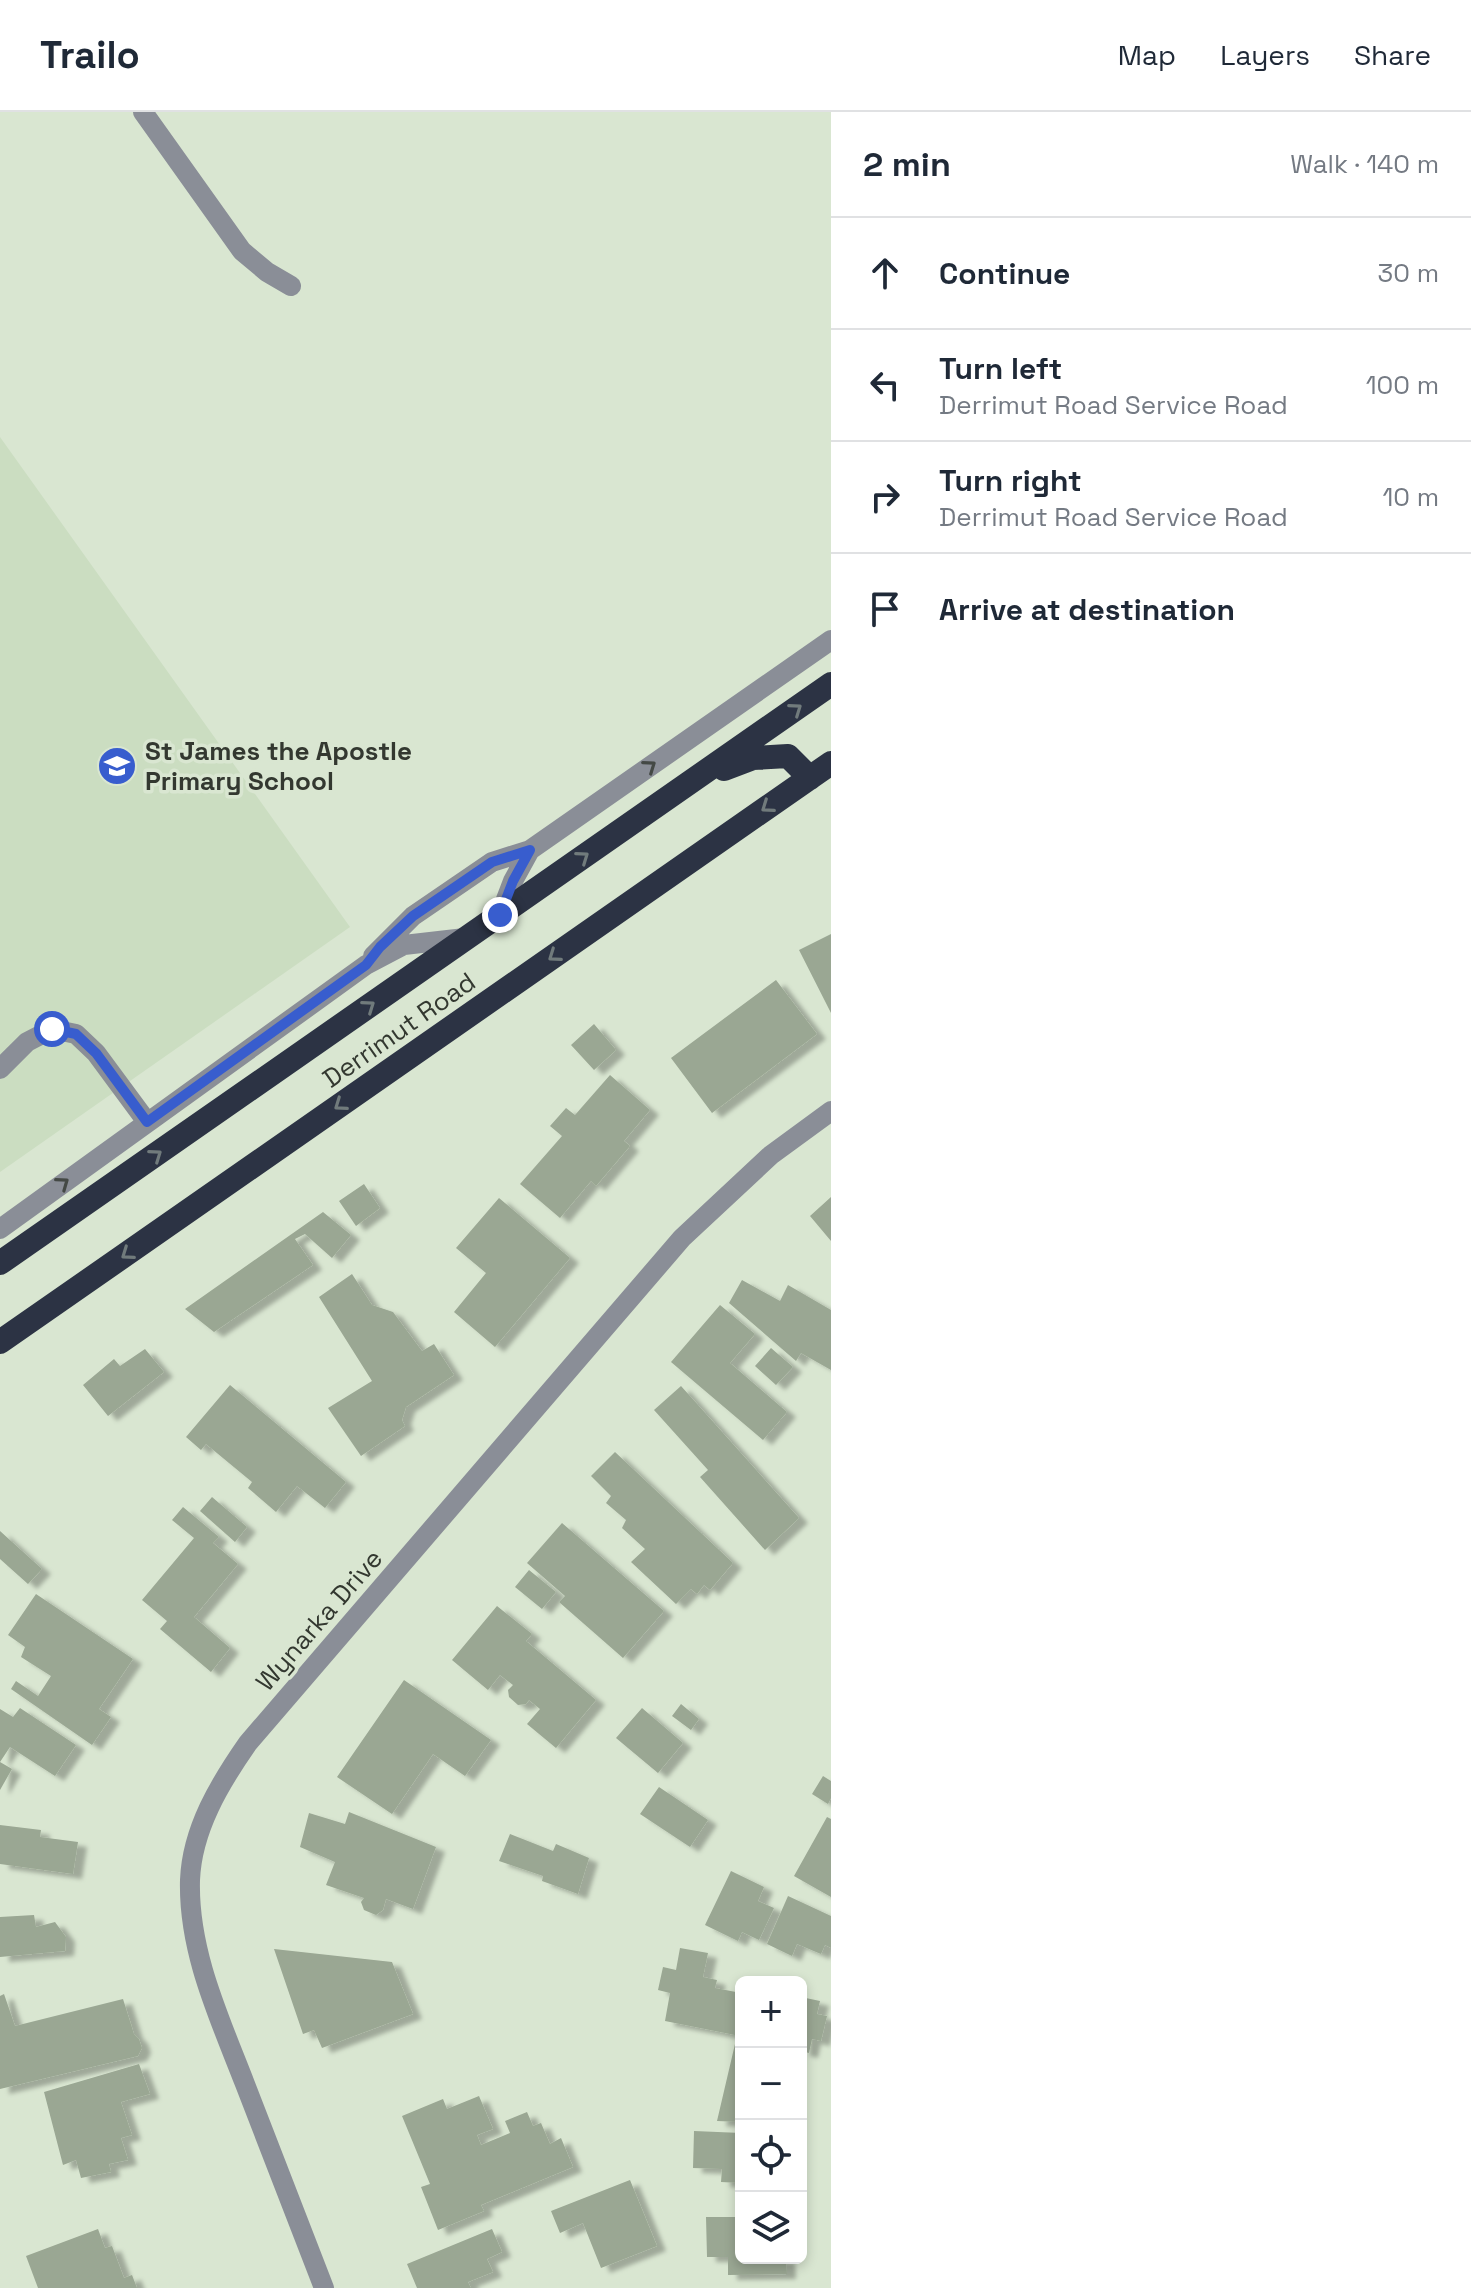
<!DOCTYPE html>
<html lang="en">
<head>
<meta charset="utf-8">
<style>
	:root { --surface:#fff; --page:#f2f2f3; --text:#1f2937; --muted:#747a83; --line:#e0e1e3 }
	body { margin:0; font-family:"Space Grotesk",sans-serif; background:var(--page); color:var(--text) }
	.controls { position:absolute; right:24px; bottom:24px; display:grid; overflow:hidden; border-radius:12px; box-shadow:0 4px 12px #0003 }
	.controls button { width:72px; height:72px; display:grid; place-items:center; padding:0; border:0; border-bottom:2px solid var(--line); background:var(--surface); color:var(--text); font:40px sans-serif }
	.stop { position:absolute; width:24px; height:24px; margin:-18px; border:6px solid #385dce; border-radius:50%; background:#fff }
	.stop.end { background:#385dce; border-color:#fff; box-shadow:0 2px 8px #0008 }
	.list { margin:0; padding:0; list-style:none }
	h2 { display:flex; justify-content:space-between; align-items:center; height:104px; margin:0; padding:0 32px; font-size:34px }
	h2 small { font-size:26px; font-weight:400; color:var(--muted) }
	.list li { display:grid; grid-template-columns:52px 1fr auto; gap:24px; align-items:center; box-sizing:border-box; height:112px; padding:0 32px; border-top:2px solid var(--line) }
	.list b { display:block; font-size:30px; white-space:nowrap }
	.list p { margin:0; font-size:26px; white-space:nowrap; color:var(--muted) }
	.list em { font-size:26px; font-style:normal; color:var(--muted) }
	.icon { flex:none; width:44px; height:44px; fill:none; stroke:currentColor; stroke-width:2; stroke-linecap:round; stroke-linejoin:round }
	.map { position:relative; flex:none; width:831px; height:2176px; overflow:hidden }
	header { display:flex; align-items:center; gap:48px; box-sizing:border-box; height:112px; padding:0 40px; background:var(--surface); border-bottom:2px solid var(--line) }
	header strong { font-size:38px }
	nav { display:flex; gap:44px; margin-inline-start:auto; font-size:28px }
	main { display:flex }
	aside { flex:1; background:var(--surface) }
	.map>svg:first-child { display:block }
</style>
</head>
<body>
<header>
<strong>Trailo</strong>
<nav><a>Map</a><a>Layers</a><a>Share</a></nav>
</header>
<main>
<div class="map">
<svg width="831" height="2176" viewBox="0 0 831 2176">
	<defs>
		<filter id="shadow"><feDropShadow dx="9" dy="5" stdDeviation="2" flood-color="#0004"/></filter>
	</defs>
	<rect width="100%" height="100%" fill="#d9e6d1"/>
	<path fill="#cbddc1" d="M0 325 350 815 0 1060Z"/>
	<path fill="#9aa793" filter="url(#shadow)" d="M831 822V901L799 838Z
		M776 868 817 922 712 1001 671 946Z
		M594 912 616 938 594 958 571 933Z
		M610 963 650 998 624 1029 630 1034 596 1074 591 1069 560 1106 520 1072 562 1024 550 1014 566 996 575 1003Z
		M364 1072 380 1096 356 1114 339 1089Z
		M831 1085V1129L810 1104Z
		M499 1086 570 1146 495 1235 454 1200 486 1161 456 1136Z
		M323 1100 351 1123 332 1146 305 1122 295 1127 313 1153 214 1220 185 1197Z
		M352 1162 372 1193 393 1200 422 1239 434 1232 454 1263 406 1295 402 1308 405 1314 361 1344 328 1296 372 1269 319 1185Z
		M742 1168 780 1189 788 1173 831 1198V1258L801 1241 796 1249 729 1191Z
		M720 1193 755 1222 730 1251 787 1300 763 1328 671 1250Z
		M771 1236 793 1255 776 1273 755 1254Z
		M145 1237 164 1260 108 1304 83 1273 114 1247 120 1254Z
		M230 1273 346 1370 325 1396 297 1374 276 1400 248 1376 252 1370 206 1332 201 1338 186 1325Z
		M681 1274 799 1406 765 1438 700 1365 708 1358 654 1298Z
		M615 1340 733 1451 710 1478 704 1473 697 1482 691 1477 676 1492 631 1450 645 1437 622 1416 626 1408 606 1391 611 1384 591 1364Z
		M212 1385 247 1415 235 1430 200 1399Z
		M183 1395 219 1425 213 1431 238 1452 194 1505 230 1536 211 1560 160 1517 167 1509 142 1488 194 1426 172 1408Z
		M562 1411 664 1499 623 1546 559 1490 565 1484 527 1451Z
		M0 1419 42 1457 28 1472 0 1447Z
		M529 1458 556 1480 542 1497 515 1475Z
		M36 1482 133 1547 99 1597 111 1605 92 1633 11 1577 16 1569 38 1584 51 1564 21 1545 25 1535 8 1523Z
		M497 1494 532 1522 526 1529 596 1588 556 1636 527 1612 540 1597 529 1588 526 1592 518 1593 509 1585 508 1578 513 1573 500 1563 488 1578 452 1548Z
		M404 1568 491 1628 465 1664 433 1642 392 1702 337 1665Z
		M681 1592 699 1607 691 1618 672 1604Z
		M20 1596 76 1633 55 1664 10 1635 0 1650V1597L13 1605Z
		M642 1596 683 1631 658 1661 616 1626Z
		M0 1650 12 1657 0 1678Z
		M823 1664 831 1669V1686L828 1692 812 1682Z
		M659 1675 708 1708 690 1735 640 1702Z
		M349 1700 436 1735 413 1797 386 1787 383 1798 376 1803 364 1798 361 1790 364 1786 326 1773 335 1750 300 1735 309 1701 345 1712Z
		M827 1705 831 1707V1785L794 1764Z
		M0 1713 41 1718 40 1725 78 1730 73 1762 0 1752Z
		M510 1722 553 1739 556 1732 589 1746 578 1782 542 1769 543 1764 499 1749Z
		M731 1759 764 1775 758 1789 774 1796 759 1828 742 1820 738 1829 705 1813Z
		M788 1784 831 1804V1836L825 1833 821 1842 797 1832 792 1844 767 1832Z
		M34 1803 36 1815 55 1810 66 1825 65 1839 0 1845V1805Z
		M680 1836 708 1841 703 1865 717 1868 715 1876 741 1881 735 1923 665 1909 670 1881 658 1878 663 1855 676 1858Z
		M274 1837 392 1850 413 1902 322 1936 314 1918 303 1922Z
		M4 1882 15 1914 123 1887 134 1922 139 1927 142 1936 138 1944 0 1977V1884Z
		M801 1885 820 1889 817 1902 827 1904 821 1929 812 1927 809 1941 801 1939Z
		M735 1932 741 1933V2010L717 2009Z
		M139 1952 150 1982 121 1990 132 2023 121 2026 128 2048 109 2052 111 2060 81 2066 76 2048 63 2053 44 1980Z
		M479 1984 493 2017 477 2023 481 2033 510 2021 505 2009 527 2000 533 2014 541 2011 550 2032 561 2026 573 2055 481 2093 484 2099 438 2118 421 2075 430 2072 402 2004 443 1987 447 1997Z
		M694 2019 741 2021V2071L721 2070 722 2057 693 2056Z
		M630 2068 657 2134 601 2156 583 2111 560 2121 551 2099Z
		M706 2105H741V2146H786L787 2162 728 2163V2145H707Z
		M98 2117 105 2136 112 2134 124 2166 132 2163 137 2176H38L26 2144Z
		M492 2117 502 2140 487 2147 493 2160 468 2170 471 2176H417L407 2152Z"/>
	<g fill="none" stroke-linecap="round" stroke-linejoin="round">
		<path stroke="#8a8e97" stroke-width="20" d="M143 0 242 139 267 160 291 174
			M500 803 513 769 530 738 831 528
			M373 844 413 804 492 750 530 738
			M0 957 27 930 52 917 76 922 96 941 147 1010
			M0 1117 366 853 404 833 465 826
			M324 2176C298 2108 272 2040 245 1972 220 1907 188 1840 190 1768 192 1717 220 1671 248 1631L682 1126 771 1043 831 999"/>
		<path stroke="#2c3344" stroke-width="24" d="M724 657 753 646 788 644 810 666
			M0 1151 831 572
			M0 1230 831 651"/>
	</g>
	<defs><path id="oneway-chevron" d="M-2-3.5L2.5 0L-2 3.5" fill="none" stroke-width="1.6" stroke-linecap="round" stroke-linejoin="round" transform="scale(2)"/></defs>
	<g stroke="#717b7c">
		<use href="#oneway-chevron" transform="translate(796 597) rotate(-35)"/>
		<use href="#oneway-chevron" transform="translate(767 695) rotate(145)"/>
		<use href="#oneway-chevron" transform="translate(583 745) rotate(-35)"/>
		<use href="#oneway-chevron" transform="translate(554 844) rotate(145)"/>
		<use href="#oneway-chevron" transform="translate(369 894) rotate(-35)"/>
		<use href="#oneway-chevron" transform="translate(340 993) rotate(145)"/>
		<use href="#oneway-chevron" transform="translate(156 1043) rotate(-35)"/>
		<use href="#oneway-chevron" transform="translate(127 1142) rotate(145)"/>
	</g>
	<g stroke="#444945">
		<use href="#oneway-chevron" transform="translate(650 654) rotate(-35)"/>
		<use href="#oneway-chevron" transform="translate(63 1071) rotate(-36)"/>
	</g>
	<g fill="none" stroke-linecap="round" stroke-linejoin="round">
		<path stroke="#385dce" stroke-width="10" d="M52 917 76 922 96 941 147 1010 366 853 380 835 413 804 492 750 530 738 513 769 500 803"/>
	</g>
	<defs>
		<symbol id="school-disc" viewBox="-11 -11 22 22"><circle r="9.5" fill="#385dce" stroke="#d9e6d1"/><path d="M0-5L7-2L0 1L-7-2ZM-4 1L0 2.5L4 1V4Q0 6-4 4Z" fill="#fff"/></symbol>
	</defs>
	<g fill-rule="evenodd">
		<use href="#school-disc" x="95" y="632" width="44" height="44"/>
	</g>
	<g text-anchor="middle" stroke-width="7" stroke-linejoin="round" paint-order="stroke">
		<g font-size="26" font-weight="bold" fill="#333830" stroke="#d9e6d1" text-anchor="start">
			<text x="145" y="648">St James the Apostle<tspan x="145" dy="30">Primary School</tspan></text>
		</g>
		<g font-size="26" fill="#333830" stroke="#d9e6d1">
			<text transform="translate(399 918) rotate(-35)" y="9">Derrimut Road</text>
			<text transform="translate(319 1508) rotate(-49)" y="9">Wynarka Drive</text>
		</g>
	</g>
</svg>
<div class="controls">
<button>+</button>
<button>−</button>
<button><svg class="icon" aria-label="locate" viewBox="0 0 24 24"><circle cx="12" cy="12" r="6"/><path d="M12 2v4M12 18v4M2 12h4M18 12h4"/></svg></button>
<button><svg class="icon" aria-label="layers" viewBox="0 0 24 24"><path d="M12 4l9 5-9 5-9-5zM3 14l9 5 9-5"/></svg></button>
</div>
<div class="stop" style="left:52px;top:917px"></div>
<div class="stop end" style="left:500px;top:803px"></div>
</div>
<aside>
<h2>2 min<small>Walk · 140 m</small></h2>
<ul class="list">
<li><svg class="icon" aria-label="ahead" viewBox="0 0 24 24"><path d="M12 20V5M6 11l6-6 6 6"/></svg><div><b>Continue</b></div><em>30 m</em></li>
<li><svg class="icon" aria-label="left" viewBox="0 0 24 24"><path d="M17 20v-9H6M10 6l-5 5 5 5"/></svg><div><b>Turn left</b><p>Derrimut Road Service Road</p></div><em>100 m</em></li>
<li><svg class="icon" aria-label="right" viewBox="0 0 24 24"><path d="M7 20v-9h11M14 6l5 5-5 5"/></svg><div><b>Turn right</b><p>Derrimut Road Service Road</p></div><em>10 m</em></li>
<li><svg class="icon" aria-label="arrive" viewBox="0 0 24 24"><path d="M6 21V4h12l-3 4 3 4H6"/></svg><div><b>Arrive at destination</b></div></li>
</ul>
</aside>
</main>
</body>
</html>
